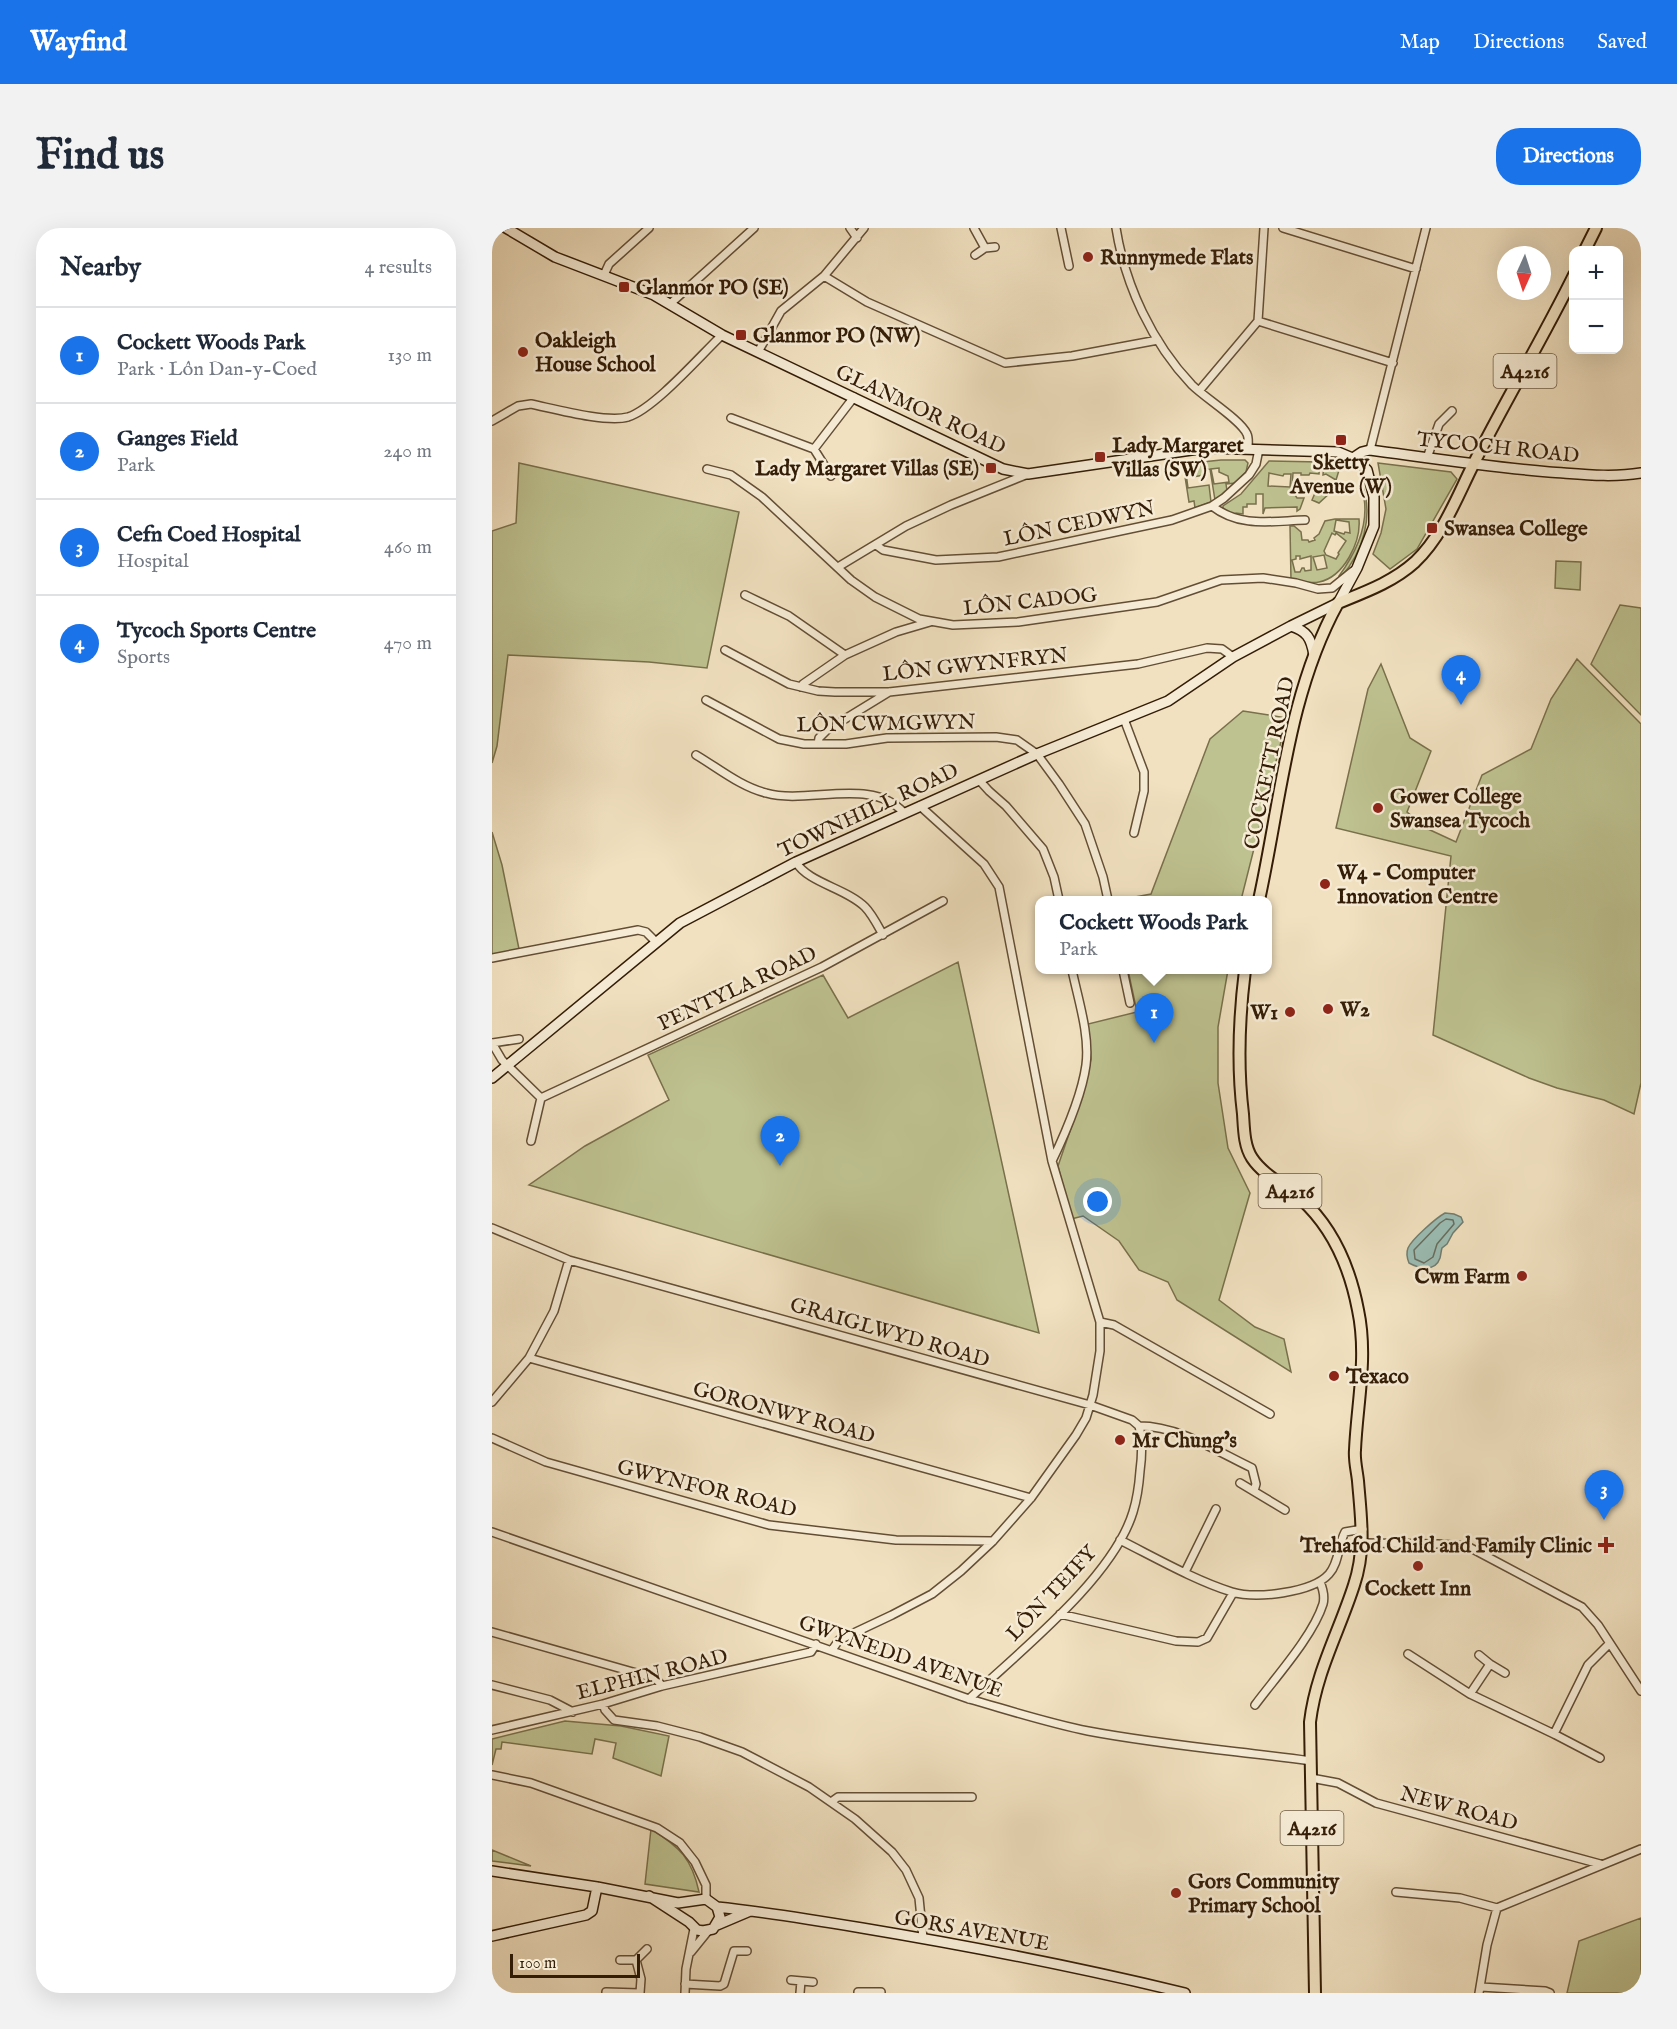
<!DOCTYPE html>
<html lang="en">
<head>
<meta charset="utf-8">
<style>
	:root { --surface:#fff; --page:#f2f2f3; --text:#1f2937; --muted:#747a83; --line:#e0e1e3; --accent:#1a73e8 }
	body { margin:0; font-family:"IM FELL English",serif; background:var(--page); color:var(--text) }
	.controls { position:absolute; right:18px; top:18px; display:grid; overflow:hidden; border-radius:12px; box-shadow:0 6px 24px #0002 }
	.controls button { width:54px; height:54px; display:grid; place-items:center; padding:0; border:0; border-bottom:2px solid var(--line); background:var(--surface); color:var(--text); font:30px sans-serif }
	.compass { position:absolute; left:1005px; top:18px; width:54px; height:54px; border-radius:50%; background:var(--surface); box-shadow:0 6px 24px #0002; rotate:183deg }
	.scale { position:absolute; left:18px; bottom:15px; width:130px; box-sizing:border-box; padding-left:6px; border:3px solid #341d07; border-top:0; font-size:16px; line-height:21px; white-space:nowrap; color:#341d07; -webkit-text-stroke:4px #f6ecd6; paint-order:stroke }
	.you { position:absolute; left:606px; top:974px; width:21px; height:21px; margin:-15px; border:4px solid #fff; border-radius:50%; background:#1a73e8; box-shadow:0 0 0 9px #1a73e833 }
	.badge { display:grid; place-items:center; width:39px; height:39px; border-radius:50%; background:var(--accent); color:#fff; font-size:20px; font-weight:700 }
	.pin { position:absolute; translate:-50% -50px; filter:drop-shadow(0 2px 3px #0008) }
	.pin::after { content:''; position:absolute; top:32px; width:21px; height:18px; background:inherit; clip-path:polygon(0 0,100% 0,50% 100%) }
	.popup { position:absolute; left:543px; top:668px; width:237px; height:78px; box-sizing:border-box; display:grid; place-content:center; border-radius:12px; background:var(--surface); filter:drop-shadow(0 2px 4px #0005); font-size:20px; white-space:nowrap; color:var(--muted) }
	.popup b { font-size:22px; color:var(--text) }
	.popup::after { content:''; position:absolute; left:50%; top:100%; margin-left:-12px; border:12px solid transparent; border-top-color:var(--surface) }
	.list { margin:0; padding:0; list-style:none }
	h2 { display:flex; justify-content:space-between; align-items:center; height:78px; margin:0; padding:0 24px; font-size:26px }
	h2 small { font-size:20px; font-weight:400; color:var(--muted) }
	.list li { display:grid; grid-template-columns:39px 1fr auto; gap:18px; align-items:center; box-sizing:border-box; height:96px; padding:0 24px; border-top:2px solid var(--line) }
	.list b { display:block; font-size:22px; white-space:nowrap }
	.list p { margin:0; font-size:20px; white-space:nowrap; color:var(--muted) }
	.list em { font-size:20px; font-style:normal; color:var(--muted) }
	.map { position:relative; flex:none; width:1149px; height:1765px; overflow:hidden; border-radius:24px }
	header { display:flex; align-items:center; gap:36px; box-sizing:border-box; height:84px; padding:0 30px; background:var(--accent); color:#fff }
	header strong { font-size:28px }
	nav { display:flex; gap:33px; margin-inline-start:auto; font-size:21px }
	.intro { display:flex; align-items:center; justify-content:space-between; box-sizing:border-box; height:144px; padding:0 36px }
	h1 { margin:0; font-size:42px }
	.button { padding:15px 27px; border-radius:24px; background:var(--accent); color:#fff; font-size:21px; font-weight:700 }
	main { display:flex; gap:36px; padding:0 36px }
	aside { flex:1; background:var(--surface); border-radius:24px; box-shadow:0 6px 24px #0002 }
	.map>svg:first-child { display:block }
</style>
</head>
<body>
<header>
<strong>Wayfind</strong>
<nav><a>Map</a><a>Directions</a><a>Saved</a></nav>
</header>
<div class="intro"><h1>Find us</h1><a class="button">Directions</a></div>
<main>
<aside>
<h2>Nearby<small>4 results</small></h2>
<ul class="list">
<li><span class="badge">1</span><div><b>Cockett Woods Park</b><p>Park · Lôn Dan-y-Coed</p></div><em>130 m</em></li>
<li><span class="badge">2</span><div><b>Ganges Field</b><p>Park</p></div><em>240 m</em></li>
<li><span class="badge">3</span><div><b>Cefn Coed Hospital</b><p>Hospital</p></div><em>460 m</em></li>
<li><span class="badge">4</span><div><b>Tycoch Sports Centre</b><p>Sports</p></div><em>470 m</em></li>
</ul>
</aside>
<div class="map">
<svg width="1149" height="1765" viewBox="0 0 1149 1765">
	<rect width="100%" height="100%" fill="#f1e1c0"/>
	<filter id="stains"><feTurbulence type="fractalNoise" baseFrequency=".00333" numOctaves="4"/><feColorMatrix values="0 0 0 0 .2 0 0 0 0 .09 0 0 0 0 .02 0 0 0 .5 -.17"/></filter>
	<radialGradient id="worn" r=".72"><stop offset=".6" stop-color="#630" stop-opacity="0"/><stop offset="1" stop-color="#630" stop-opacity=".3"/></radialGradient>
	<path fill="#bec290" stroke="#79704c" stroke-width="1.5" fill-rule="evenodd" d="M729 232H753L756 235 754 244 744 255 734 256 735 263 723 272 718 241 712 242V247L701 249 700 244 694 245 696 260 717 257 719 274 703 280 702 273 697 274 691 236ZM727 240V244L736 248 737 254 722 256 719 241Z
		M777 233 828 234 827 246 818 245 817 247H809V245H801L800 260 803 261V267L805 270H812L808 281 805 283V279L773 280 771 286V266H764V276H755V279H751V286L744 285 742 287 731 281V278L749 266ZM777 245 791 248 792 246H799L798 259 776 258Z
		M832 234 845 237 842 241 844 242 847 238 848 239 844 252 834 246 831 247Z
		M27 235 247 284 215 440 157 434 16 427 5 518 0 535V303L24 295Z
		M886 235 959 244 965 251 925 321 898 341 881 326 889 305 894 281Z
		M870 256C882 288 871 324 849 349L847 348C866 322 880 290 869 258Z
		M826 258 838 265 827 275 820 272Z
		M843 291H867C869 314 852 349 827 354 818 356 808 353 799 352L798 298H802L809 304 810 312H816L817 314 823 312 822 310 827 306 833 293ZM844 292 857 294 858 305 853 304 852 306 842 303ZM840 305 843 307 844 305 854 313 846 325 847 326 844 331 834 327 832 323ZM832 327 835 340 825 342 821 329ZM804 328H808V331L819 328V342L813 343 812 340H810L808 344H803L800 332 804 331Z
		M1064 333 1089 334 1088 362 1063 360Z
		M1128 377 1149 380V487L1099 436Z
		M1085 431 1149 496V855L1142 886 1112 872 1065 860 1037 850 941 807 959 628 844 600 876 461 889 436 918 510 939 523 915 584 936 601 964 614 990 547 1039 521 1059 471Z
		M751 483 795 490 749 672H627L659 666 718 511Z
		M0 604 10 637 27 721 0 727Z
		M466 734 547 1105 37 957 93 918 177 872 156 827 331 747 356 790Z
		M636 742H736L726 799V855L736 920 758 965 727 1072 763 1099 792 1111 799 1144 685 1072 676 1054 647 1042 627 1013 591 988 579 991 566 938 592 862 599 831 596 796 645 784Z
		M73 1493 129 1498 177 1508 169 1548 121 1530 124 1515 103 1511 100 1526 10 1514 9 1521H4L0 1537V1511Z
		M159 1601C188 1619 200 1631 207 1664L153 1656Z
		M0 1622 39 1638 0 1633Z
		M1149 1690V1765H1075L1087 1713Z"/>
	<path fill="#9bbdb5" stroke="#727d6f" stroke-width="1.5" d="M953 985 962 986 969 989 971 994 961 1005 955 1016 950 1020C949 1023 949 1026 948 1030 943 1045 926 1040 917 1035 915 1030 914 1025 916 1020 920 1011 944 990 953 985Z"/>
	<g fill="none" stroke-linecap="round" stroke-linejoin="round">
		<path stroke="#686d5e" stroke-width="1.5" d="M954 991 961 992 962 996 945 1016 941 1029 932 1035 923 1031 922 1022 948 995Z"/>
		<defs>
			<path id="street" d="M358 0 365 10
				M482 0 493 20
				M569 0 577 38
				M624 0C633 57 660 115 700 157 713 170 749 192 755 206 757 210 756 216 756 220
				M791 0 924 41
				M483 27 493 20 503 19
				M112 47 117 36 157 0
				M332 48 375 74 513 135 580 128 666 112
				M178 76 262 0
				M766 93 901 135
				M266 124 289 83 332 48 372 0
				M707 163 766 93 772 0
				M239 190 322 221 362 169
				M0 193 26 178 39 176C63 181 114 195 136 189 162 181 208 128 230 107
				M322 221 339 248
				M878 222 934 0
				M935 230 947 196 960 183
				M215 241 239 247 270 269 359 352 383 369 427 391 461 397 526 394 665 374 729 352 771 350 804 355 826 361 840 360 861 343
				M720 278C748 300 780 293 813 292
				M384 317 391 322 444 332 506 329 680 292 720 278 732 270 757 247 764 236 767 221
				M346 339 414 298 459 277 536 246
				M253 367 297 388 353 427
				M233 422 297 456 326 463 343 464H397L646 436 715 420 730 421 741 429
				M309 459 311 456 353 427 404 404 438 394
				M214 472 287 511 312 516H354L395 510 504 509 525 512 545 526 567 556 593 596 611 649 616 672
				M632 491 652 544V563L642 605
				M326 516 327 510 335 502 397 464
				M204 527C226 540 249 559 274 565 316 577 380 548 412 585
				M487 552 497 563 514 578 551 621 562 649 567 672
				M304 634C316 655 354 660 373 679 380 686 386 698 391 707
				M0 730 146 702 154 704 164 714
				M631 742 638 775
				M0 815 10 832 49 870
				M0 815 27 811
				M49 870 330 739 451 673
				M39 913 49 870
				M560 933C573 906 590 866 594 837 598 807 586 771 580 742
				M0 1000 77 1032 598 1177 640 1192 647 1198C687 1198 724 1223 760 1240L764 1256 762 1263
				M608 1094 622 1097 778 1186
				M37 1130 539 1270
				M0 1174 37 1130 62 1083 77 1032
				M0 1210 54 1234 277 1297 404 1312 501 1313
				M748 1255 793 1282
				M0 1304 477 1471C516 1482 556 1495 596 1503 670 1517 745 1523 819 1533
				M628 1312C662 1329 704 1353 740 1364 764 1371 820 1365 837 1346 847 1335 846 1317 853 1304L871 1301
				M871 1315 946 1316 975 1318 1069 1368 1090 1379 1106 1397 1149 1463
				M693 1344 724 1281
				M568 1386 684 1413 706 1414 715 1410 741 1365
				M0 1404 155 1448 165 1452 170 1458
				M340 1422 347 1412 400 1387 440 1366 469 1343 501 1313 539 1270 584 1207 594 1190 601 1167 608 1123V1094L560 933 507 659 492 636 428 578
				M916 1426 978 1466 1062 1506 1108 1530
				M987 1427 998 1436 1013 1445
				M0 1457 58 1472 81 1484
				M978 1466 998 1436
				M477 1471C528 1423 621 1350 641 1284 645 1271 647 1257 648 1243 650 1228 651 1213 647 1198
				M111 1476 113 1482 122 1492 165 1498 208 1509 250 1524 317 1559 363 1591 400 1624 414 1642 427 1670 431 1710
				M763 1477C783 1450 821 1408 831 1376 833 1368 831 1361 828 1354
				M0 1502 111 1476 170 1458 319 1424 324 1416
				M1062 1506 1096 1437 1117 1416
				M0 1547 39 1555 165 1600 188 1615 203 1634 214 1657V1671
				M819 1550 846 1555 884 1575 1108 1636
				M339 1574 346 1569H480
				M904 1664 968 1670 1005 1680
				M199 1724 216 1703
				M128 1732H144L155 1721
				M144 1732 149 1751 148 1765
				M299 1752 321 1754
				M193 1756 228 1758 232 1756 242 1723H255
				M989 1759 1053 1763 1058 1765
				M114 1764 147 1765
				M366 1764H389
				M193 1765 194 1741 202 1701
				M308 1765 309 1753
				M987 1765 995 1717 1005 1680 1149 1621"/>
			<path id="secondary" d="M861 230 870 224 878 222C938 230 997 239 1057 244 1088 246 1118 250 1149 245
				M799 398C815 403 819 410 822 427
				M0 850 188 695 304 634 545 526 676 473 741 429 799 398 846 375 865 340 882 298V269L875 242 865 232 846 224 713 220 536 246 511 241 230 107 162 67 63 29 14 0
				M0 1643 105 1659 186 1675 214 1671 225 1679 228 1689 221 1701 211 1703 205 1702 197 1694 157 1668
				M225 1679C274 1684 322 1692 370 1700 478 1718 586 1739 693 1765
				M225 1697 258 1683
				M0 1708 94 1687 100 1683 105 1659"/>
			<path id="primary" d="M1093 22 1104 0
				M767 672C789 572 796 466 846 375 873 364 901 354 923 334 951 307 964 271 981 237 1013 173 1050 112 1082 47
				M753 742C747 790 745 837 751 886 752 901 752 918 760 930 771 947 794 958 809 971 841 1000 858 1040 866 1082 876 1129 865 1175 863 1222 862 1232 865 1243 866 1253 869 1290 874 1321 862 1357 847 1404 824 1444 818 1494L823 1765"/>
		</defs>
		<use href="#street" stroke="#634e35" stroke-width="10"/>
		<use href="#secondary" stroke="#341d07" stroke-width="12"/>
		<use href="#primary" stroke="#341d07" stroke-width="14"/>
		<use href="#street" stroke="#f6ecd6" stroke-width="7"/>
		<use href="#secondary" stroke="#f6ecd6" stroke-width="9"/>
		<use href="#primary" stroke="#f1e1c0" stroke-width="10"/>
	</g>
	<g fill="#8f2418" stroke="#f6ecd6" stroke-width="2">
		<circle cx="596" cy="29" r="6"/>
		<rect x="126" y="53" width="12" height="12" rx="3"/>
		<rect x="243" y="101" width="12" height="12" rx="3"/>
		<circle cx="31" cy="124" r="6"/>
		<rect x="843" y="206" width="12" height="12" rx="3"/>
		<rect x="602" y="223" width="12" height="12" rx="3"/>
		<rect x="493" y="234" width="12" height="12" rx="3"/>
		<rect x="934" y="294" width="12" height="12" rx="3"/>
		<circle cx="886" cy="580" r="6"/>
		<circle cx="833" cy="656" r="6"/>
		<circle cx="836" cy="781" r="6"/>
		<circle cx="798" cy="784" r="6"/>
		<circle cx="1030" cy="1048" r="6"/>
		<circle cx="842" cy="1148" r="6"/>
		<circle cx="628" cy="1212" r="6"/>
		<path d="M1111 1308h6v6h6v6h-6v6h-6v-6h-6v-6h6z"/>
		<circle cx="926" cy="1338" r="6"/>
		<circle cx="684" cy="1665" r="6"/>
	</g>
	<g text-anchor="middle" stroke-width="5" stroke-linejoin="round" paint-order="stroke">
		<g fill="#f6ecd6" stroke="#6e5b45" stroke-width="1.5">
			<rect x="1001.5" y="126" width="63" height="34" rx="4.5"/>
			<rect x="766.5" y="946" width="63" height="34" rx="4.5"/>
			<rect x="788.5" y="1583" width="63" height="34" rx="4.5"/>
		</g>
		<g font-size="20" font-weight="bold" fill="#341d07">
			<text x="1033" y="150">A4216</text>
			<text x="798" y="970">A4216</text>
			<text x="820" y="1607">A4216</text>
		</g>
		<g font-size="21" font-weight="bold" fill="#341d07" stroke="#f6ecd6" text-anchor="start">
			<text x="608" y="36">Runnymede Flats</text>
			<text x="144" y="66">Glanmor PO (SE)</text>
			<text x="261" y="114">Glanmor PO (NW)</text>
			<text x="43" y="119">Oakleigh<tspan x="43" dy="24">House School</tspan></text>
			<text x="620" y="224">Lady Margaret<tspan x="620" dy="24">Villas (SW)</tspan></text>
			<text x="849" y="241" text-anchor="middle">Sketty<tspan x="849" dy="24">Avenue (W)</tspan></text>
			<text x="487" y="247" text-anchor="end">Lady Margaret Villas (SE)</text>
			<text x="952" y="307">Swansea College</text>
			<text x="898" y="575">Gower College<tspan x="898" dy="24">Swansea Tycoch</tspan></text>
			<text x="845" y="651">W4 - Computer<tspan x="845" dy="24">Innovation Centre</tspan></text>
			<text x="848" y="788">W2</text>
			<text x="786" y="791" text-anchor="end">W1</text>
			<text x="1018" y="1055" text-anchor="end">Cwm Farm</text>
			<text x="854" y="1155">Texaco</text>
			<text x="640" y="1219">Mr Chung's</text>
			<text x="1100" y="1324" text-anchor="end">Trehafod Child and Family Clinic</text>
			<text x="926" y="1367" text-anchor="middle">Cockett Inn</text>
			<text x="696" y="1660">Gors Community<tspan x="696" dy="24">Primary School</tspan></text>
		</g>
		<g font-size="21" fill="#341d07" stroke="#f6ecd6">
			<text transform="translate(429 181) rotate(25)" y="7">GLANMOR ROAD</text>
			<text transform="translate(1006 219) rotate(6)" y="7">TYCOCH ROAD</text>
			<text transform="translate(587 295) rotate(-12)" y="7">LÔN CEDWYN</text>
			<text transform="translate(538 373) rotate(-6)" y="7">LÔN CADOG</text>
			<text transform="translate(483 436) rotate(-6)" y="7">LÔN GWYNFRYN</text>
			<text transform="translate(394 495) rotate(-1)" y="7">LÔN CWMGWYN</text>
			<text transform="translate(777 535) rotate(-78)" y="7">COCKETT ROAD</text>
			<text transform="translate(376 582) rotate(-25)" y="7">TOWNHILL ROAD</text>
			<text transform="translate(245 760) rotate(-25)" y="7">PENTYLA ROAD</text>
			<text transform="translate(398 1104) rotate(16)" y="7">GRAIGLWYD ROAD</text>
			<text transform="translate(292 1184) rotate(15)" y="7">GORONWY ROAD</text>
			<text transform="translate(215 1260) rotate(14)" y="7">GWYNFOR ROAD</text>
			<text transform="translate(559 1365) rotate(-47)" y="7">LÔN TEIFY</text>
			<text transform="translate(409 1428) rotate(19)" y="7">GWYNEDD AVENUE</text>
			<text transform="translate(160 1446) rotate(-14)" y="7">ELPHIN ROAD</text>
			<text transform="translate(967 1580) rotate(15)" y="7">NEW ROAD</text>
			<text transform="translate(480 1702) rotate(10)" y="7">GORS AVENUE</text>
		</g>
	</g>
	<rect width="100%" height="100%" filter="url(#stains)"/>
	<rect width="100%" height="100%" fill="url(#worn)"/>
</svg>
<div class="controls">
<button>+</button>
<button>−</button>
</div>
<svg class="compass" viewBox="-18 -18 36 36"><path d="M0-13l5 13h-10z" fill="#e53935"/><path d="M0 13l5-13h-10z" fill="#747a83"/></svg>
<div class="scale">100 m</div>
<div class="you"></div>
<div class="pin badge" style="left:662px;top:815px">1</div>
<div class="popup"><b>Cockett Woods Park</b>Park</div>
<div class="pin badge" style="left:288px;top:938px">2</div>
<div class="pin badge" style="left:1112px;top:1292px">3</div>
<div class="pin badge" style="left:969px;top:477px">4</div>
</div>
</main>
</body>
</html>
